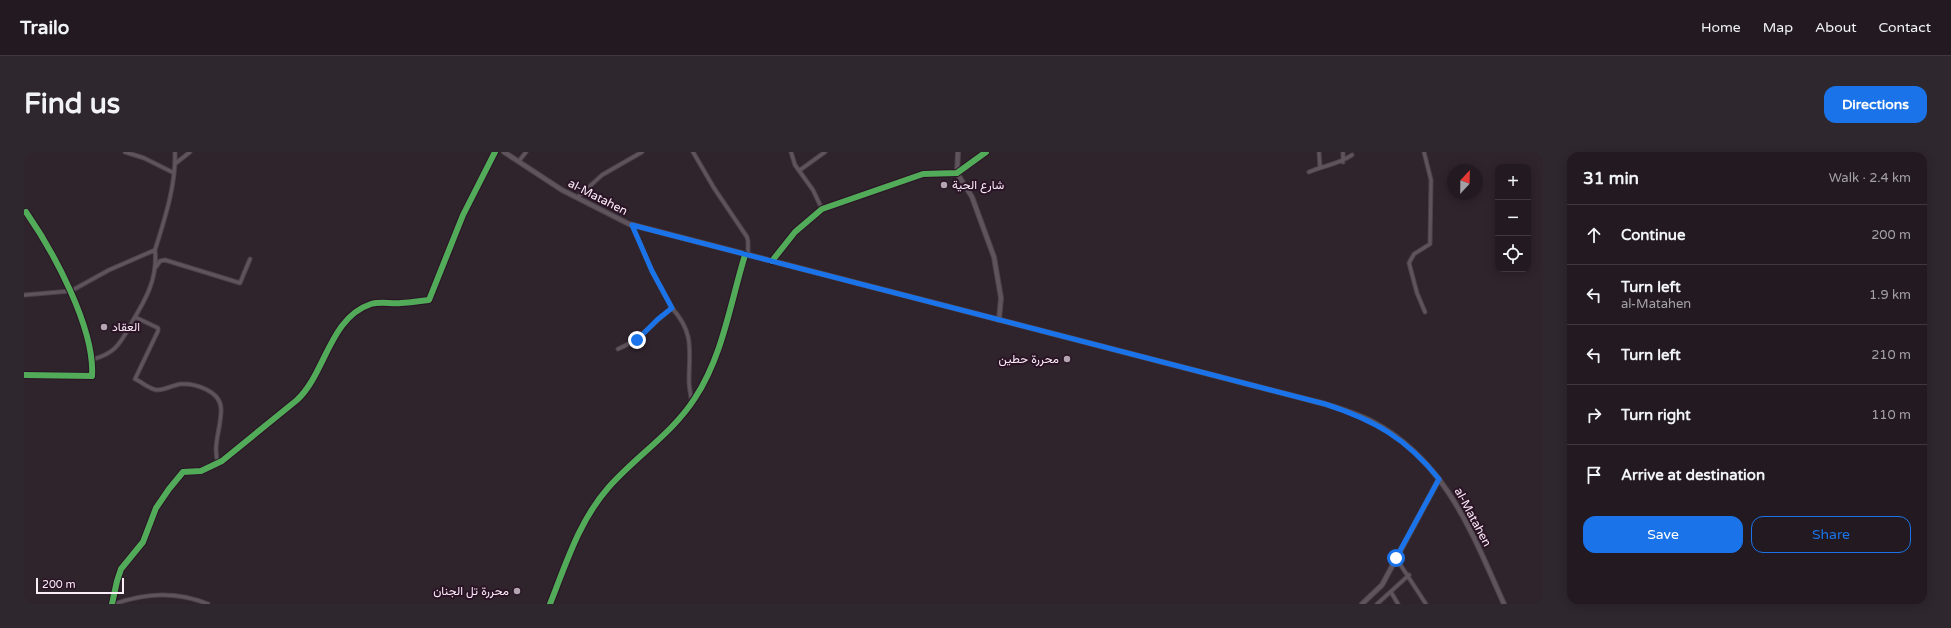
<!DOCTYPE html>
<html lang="en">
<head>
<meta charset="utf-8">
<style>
	:root { --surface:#231a21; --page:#2f272e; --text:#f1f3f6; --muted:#a3a1a5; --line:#40383f; --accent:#1a73e8 }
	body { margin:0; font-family:"Varela Round",Vazirmatn,sans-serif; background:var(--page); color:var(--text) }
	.controls { position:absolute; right:12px; top:12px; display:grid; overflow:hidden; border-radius:8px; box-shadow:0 2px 10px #0003 }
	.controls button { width:36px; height:36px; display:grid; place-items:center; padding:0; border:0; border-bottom:1px solid var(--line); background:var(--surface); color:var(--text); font:20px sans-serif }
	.compass { position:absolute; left:1423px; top:12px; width:36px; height:36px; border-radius:50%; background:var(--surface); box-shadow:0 2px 10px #0003; rotate:22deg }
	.scale { position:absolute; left:12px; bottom:10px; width:88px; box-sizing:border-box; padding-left:4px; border:2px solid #fcecf8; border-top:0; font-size:11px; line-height:14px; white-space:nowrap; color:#fcecf8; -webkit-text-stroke:3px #2a1426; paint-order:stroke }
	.stop { position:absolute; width:12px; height:12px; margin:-9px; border:3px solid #1a73e8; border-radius:50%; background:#fff }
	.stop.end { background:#1a73e8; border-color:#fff; box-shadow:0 1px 4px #0008 }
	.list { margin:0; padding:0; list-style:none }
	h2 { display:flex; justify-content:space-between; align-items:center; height:52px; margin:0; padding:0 16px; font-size:17px }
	h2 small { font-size:13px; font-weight:400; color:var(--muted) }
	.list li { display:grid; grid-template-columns:26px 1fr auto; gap:12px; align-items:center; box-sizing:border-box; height:60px; padding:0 16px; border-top:1px solid var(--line) }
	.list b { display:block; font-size:15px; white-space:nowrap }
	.list p { margin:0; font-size:13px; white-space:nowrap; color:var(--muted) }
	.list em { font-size:13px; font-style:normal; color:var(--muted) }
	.actions { display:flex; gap:8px; padding:12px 16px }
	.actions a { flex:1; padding:9px 0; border:1px solid var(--accent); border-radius:12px; text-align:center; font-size:14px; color:var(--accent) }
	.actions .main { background:var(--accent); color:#fff }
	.icon { flex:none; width:22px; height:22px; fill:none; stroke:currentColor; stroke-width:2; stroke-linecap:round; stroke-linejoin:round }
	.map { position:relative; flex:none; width:1519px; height:452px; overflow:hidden; border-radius:12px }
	header { display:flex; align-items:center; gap:24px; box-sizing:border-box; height:56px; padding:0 20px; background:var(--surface); border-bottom:1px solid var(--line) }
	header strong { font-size:19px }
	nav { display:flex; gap:22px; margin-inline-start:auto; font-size:14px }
	.intro { display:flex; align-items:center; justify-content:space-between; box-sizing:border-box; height:96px; padding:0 24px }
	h1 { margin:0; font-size:28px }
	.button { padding:10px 18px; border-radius:12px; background:var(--accent); color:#fff; font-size:14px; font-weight:700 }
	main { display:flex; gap:24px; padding:0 24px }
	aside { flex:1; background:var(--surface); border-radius:12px; box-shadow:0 2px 10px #0003 }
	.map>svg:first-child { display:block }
</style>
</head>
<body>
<header>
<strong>Trailo</strong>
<nav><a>Home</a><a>Map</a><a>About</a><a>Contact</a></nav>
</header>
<div class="intro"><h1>Find us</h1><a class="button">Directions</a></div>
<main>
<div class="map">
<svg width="1519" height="452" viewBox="0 0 1519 452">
	<rect width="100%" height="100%" fill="#2f232c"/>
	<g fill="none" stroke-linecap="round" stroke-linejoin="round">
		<defs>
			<path id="street" d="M101 0 120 6 150 21
				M669 0 690 36 723 85 724 89V104
				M767 0 771 13 789 38 798 57
				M1295 0 1296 15
				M1400 0 1407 28 1406 92 1390 102 1385 111 1393 141 1401 160
				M495 9 502 0
				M1319 10V0
				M152 11 166 0
				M776 18 801 0
				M1285 20C1299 14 1315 12 1328 3
				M554 45 578 23 618 0
				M132 115 136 109 141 108 216 131 226 107
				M0 143 47 139 85 118 131 98C141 66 152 33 151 0
				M648 156C671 182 665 198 665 229 665 236 667 244 668 251
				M111 165 134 176V179L111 227C118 230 125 237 133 238 141 238 149 233 157 232 171 231 196 239 197 256 198 274 188 293 194 311
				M594 197C616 188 630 170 648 156L628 119 608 73
				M70 207C77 205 85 202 91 196 99 188 103 179 108 170 122 147 134 126 131 98
				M0 223 68 224C71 176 29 99 2 60
				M1372 406 1402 452
				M1367 440 1374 452
				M88 452 93 429 97 417 119 390 132 356 145 337 159 320 177 319 198 309 273 248C302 221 305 166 347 152 357 149 367 152 377 151 386 151 395 149 405 148L439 63 471 0
				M90 452C122 441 152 439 184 452
				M1353 452 1385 423"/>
			<path id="secondary" d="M480 0 538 38 605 72 1301 252C1317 257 1334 262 1349 270 1422 309 1448 381 1480 452
				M934 0 933 21 948 45 970 105 977 146 975 168
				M748 109 771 80 798 57 899 22 933 21 962 0
				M526 452C542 412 555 369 584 336 612 304 648 282 671 246 699 203 706 152 721 103
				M1338 452 1358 433 1415 327"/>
		</defs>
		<use href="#street" stroke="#4c424a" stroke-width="5"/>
		<use href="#secondary" stroke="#4c424a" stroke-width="6"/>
		<use href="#street" stroke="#5f545c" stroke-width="3"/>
		<use href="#secondary" stroke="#5f545c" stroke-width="4"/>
		<defs>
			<path id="cycleway" d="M748 109 771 80 798 57 899 22 933 21 962 0
				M0 223 68 224C71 176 29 99 2 60
				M88 452 93 429 97 417 119 390 132 356 145 337 159 320 177 319 198 309 273 248C302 221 305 166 347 152 357 149 367 152 377 151 386 151 395 149 405 148L439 63 471 0
				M526 452C542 412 555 369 584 336 612 304 648 282 671 246 699 203 706 152 721 103"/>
		</defs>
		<use href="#cycleway" stroke="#2a1426" stroke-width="8"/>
		<use href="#cycleway" stroke="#51ab58" stroke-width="6"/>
	</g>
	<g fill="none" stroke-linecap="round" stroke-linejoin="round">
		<path stroke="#1a73e8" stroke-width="5" d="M613 188 634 167 648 156 628 119 608 73 1301 252C1350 268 1382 286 1415 327L1372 406"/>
	</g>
	<g fill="#b4a6b1" stroke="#2a1426" stroke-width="1.5">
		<circle cx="920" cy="33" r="4"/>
		<circle cx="80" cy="175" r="4"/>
		<circle cx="1043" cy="207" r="4"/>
		<circle cx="493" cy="439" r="4"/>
	</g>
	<g text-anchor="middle" stroke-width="4" stroke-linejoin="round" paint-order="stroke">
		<g font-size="12" fill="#fcecf8" stroke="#2a1426" text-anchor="start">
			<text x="928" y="37">شارع الحية</text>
			<text x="88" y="179">العقاد</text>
			<text x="1035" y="211" text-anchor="end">محررة حطين</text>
			<text x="485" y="443" text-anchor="end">محررة تل الجنان</text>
		</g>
		<g font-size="12" fill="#fcecf8" stroke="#2a1426">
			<text transform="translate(574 45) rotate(27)" y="4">al-Matahen</text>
			<text transform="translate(1449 365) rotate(62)" y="4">al-Matahen</text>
		</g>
	</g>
</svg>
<div class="controls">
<button>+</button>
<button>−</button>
<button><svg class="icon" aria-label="locate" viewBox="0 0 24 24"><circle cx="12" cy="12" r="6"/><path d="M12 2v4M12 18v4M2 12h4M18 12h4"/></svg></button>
</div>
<svg class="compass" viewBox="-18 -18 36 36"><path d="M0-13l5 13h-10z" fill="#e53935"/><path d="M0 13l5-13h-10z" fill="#a3a1a5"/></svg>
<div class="scale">200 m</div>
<div class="stop" style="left:1372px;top:406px"></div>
<div class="stop end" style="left:613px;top:188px"></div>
</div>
<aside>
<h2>31 min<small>Walk · 2.4 km</small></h2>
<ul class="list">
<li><svg class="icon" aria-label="ahead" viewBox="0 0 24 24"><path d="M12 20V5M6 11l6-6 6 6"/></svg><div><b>Continue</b></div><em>200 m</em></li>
<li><svg class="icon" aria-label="left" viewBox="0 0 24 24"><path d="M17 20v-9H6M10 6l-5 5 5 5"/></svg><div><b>Turn left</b><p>al-Matahen</p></div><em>1.9 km</em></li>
<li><svg class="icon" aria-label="left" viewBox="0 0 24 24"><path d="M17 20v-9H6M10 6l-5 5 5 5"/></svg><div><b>Turn left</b></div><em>210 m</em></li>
<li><svg class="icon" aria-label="right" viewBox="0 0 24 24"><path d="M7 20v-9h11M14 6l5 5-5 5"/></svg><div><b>Turn right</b></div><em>110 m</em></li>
<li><svg class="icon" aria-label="arrive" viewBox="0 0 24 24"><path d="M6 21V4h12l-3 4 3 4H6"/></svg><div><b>Arrive at destination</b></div></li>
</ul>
<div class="actions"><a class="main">Save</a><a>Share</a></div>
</aside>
</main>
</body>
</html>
